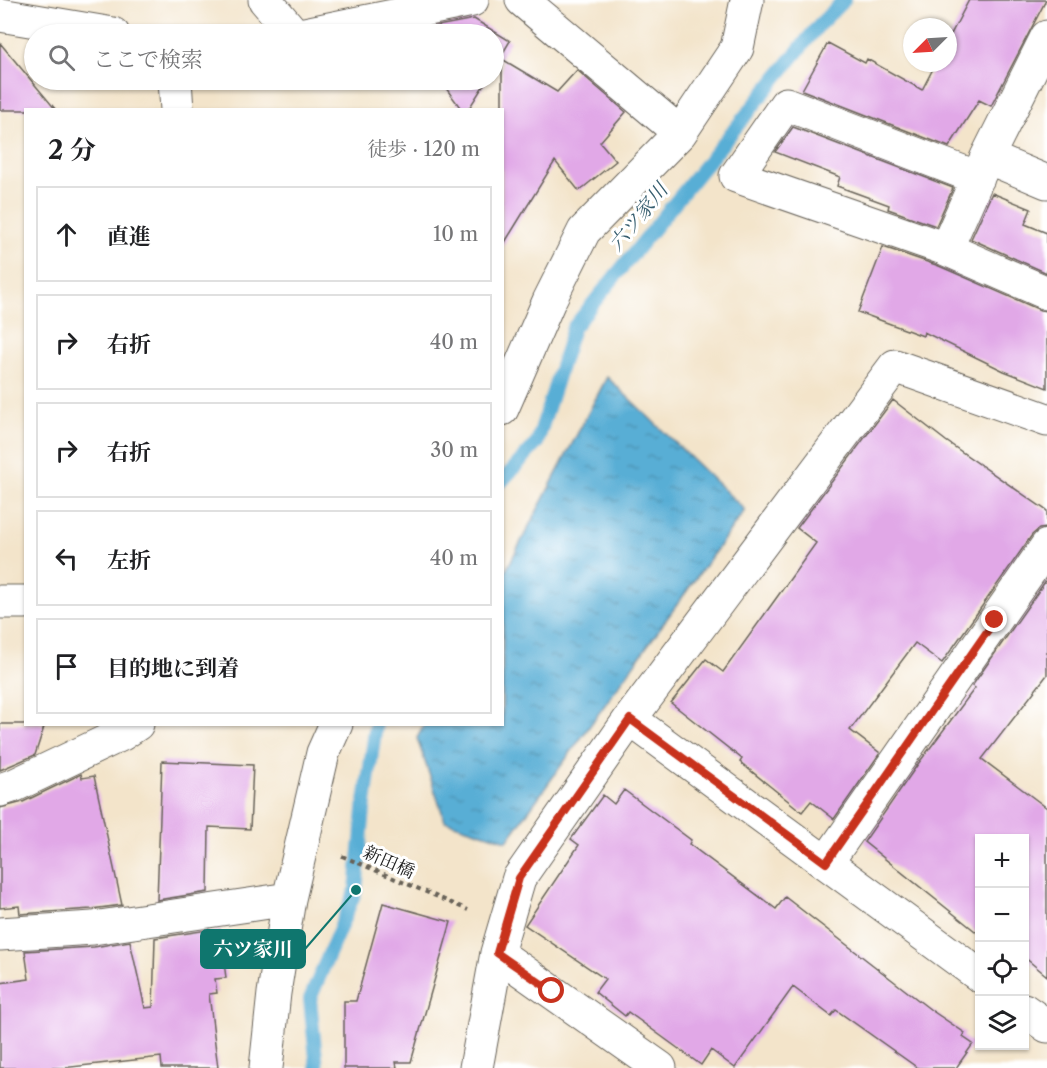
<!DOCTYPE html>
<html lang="ja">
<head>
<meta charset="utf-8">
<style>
	:root { --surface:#fff; --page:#f6f6f6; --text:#202124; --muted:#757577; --line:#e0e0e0 }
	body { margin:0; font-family:"Libre Caslon Text","Noto Serif JP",serif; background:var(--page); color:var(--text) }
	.controls { position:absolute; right:18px; bottom:18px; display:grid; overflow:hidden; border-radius:0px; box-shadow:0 2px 4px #0004 }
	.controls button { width:54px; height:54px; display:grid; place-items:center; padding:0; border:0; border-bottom:2px solid var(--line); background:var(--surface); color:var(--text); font:30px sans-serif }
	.compass { position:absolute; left:903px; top:18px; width:54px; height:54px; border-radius:50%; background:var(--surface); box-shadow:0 2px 4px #0004; rotate:246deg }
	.stop { position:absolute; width:18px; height:18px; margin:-14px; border:4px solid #c8321e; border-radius:50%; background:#fff }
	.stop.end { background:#c8321e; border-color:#fff; box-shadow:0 2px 6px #0008 }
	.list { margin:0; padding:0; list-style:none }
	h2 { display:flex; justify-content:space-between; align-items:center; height:78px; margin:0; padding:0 24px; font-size:26px }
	h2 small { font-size:20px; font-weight:400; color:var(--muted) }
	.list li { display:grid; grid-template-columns:39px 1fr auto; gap:18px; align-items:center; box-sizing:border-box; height:96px; margin:0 12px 12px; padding:0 12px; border:2px solid var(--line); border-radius:0px }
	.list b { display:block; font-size:22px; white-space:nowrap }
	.list em { font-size:20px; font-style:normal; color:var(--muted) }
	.icon { flex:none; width:33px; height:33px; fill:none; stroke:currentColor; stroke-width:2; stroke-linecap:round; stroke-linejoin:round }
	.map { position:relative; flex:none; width:1047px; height:1068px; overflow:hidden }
	.search { position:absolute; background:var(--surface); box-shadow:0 2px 4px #0004; left:24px; top:24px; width:480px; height:66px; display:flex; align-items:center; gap:15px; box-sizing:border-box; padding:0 21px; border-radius:33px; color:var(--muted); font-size:22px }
	.panel { position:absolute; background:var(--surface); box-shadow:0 2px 4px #0004; left:24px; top:108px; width:480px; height:618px; border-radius:0px }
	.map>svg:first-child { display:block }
</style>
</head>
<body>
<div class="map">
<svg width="1047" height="1068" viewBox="0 0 1047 1068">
	<defs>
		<pattern id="water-ripples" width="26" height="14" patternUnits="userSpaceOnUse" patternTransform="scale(1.5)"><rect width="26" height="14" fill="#59aed5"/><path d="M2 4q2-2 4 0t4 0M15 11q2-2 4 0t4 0" fill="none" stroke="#498dac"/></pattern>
	</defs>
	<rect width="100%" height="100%" fill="#fff"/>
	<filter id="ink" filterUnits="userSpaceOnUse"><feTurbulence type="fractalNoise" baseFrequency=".0167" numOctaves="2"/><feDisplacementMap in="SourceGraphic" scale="12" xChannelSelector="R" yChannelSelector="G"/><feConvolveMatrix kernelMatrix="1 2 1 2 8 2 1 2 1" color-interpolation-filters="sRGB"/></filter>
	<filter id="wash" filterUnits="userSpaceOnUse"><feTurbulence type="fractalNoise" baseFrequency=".008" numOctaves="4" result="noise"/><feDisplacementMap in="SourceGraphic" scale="24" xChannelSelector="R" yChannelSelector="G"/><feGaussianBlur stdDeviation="1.35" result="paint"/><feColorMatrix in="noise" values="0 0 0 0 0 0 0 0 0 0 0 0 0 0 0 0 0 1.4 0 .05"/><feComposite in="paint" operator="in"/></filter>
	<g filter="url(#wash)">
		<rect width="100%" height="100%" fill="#f3e4ca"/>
		<path fill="url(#water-ripples)" stroke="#3a6578" stroke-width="1.5" d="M607 377 745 510 507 841 445 821 417 738 424 725 502 724 503 576Z"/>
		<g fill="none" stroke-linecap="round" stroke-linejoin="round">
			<path stroke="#59aed5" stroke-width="14" d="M502 481 537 443 573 328 819 25 844 0
				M317 1068 310 999 356 890 364 810 376 724"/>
		</g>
		<g id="blocks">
			<path fill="#e1a8e7" d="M969 0H1046L991 106 979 100 949 147 802 90 828 43 865 63 867 59 922 90 936 63H948V40Z
				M474 19 510 41 494 68V34H418L417 30Z
				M0 43 56 110H0Z
				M502 59 557 92 577 70 626 112 600 142 616 161 579 191 555 161 502 247Z
				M440 80H487L468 110H462Z
				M793 127 953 188 936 226 888 209 889 205 837 186 840 177 775 152Z
				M992 193 1031 209 1025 224 1047 233V273L971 239Z
				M883 247 939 266 1040 310 1047 311V388L1004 371 924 332 923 336 858 312Z
				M893 400 946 441 1047 511V528L1039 529 1032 535 942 663 915 643 850 730 880 753 834 819 811 801 802 812 740 762 742 759 671 703 706 659 723 672 816 543 797 528Z
				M1047 579V675L982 759 1047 808V976L1024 957V838H980V935L864 842 918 764 975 688 972 686Z
				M0 724H45L35 755 0 770Z
				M162 761 253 765 250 829 209 827 208 892 157 900Z
				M81 774 82 778 94 776 122 905 91 909 20 914 19 906 0 908V808L23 802Z
				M624 790 691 840 689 844 776 909 785 897 931 1010 965 1033 963 1037 973 1044 956 1068H918L836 1010 831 1016 793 987 735 1068 711 1050 701 1065 628 1012 625 1016 595 992 605 979 525 925 579 845 571 839 603 795 614 804Z
				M383 903 451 922 411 1062H396L397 1068H344V1001H356Z
				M208 930V934L220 930 226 978 215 979 217 993 209 994 218 1068H162L161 1057 62 1068H0V983L29 979 25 951 94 947 130 941 145 1008 153 1007 155 938Z"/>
		</g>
	</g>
	<g filter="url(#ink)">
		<use href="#blocks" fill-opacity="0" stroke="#676259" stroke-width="1.5"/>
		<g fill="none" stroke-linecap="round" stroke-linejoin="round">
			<defs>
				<path id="minor" d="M265 0 294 34
					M522 0 680 133
					M0 15 113 34
					M305 34 472 0
					M175 80 177 110
					M987 157 1047 182
					M978 178 786 104 736 176 946 249 1047 293
					M946 249 987 157 1047 37
					M502 409 549 301 584 231 680 133 737 48 747 0
					M0 602H25
					M630 719 980 976
					M0 790 15 785 122 734 137 724
					M826 863 1047 546
					M0 934 93 928 289 899
					M497 953 660 1068
					M1024 1010 1047 1026
					M266 1068 274 993 289 899 323 753 336 724
					M476 1068 497 953 519 878 630 719 895 366 1047 420"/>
			</defs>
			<use href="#minor" stroke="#676259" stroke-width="35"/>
			<path stroke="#676259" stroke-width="4" stroke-dasharray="4.5 4.5" stroke-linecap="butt" d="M342 856 468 910"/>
			<use href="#minor" stroke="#fff" stroke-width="33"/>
		</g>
	</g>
	<g fill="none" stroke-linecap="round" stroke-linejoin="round" filter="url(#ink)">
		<path stroke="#c8321e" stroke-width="8" d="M552 991 497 953 519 878 630 719 826 863 995 620"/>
	</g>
	<g text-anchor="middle" stroke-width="6" stroke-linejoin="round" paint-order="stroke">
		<g font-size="18" fill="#1c1c1c" stroke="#fff">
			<text transform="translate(389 862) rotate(24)" y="6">新田橋</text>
		</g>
		<g font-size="20" font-style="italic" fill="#375e6f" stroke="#fff">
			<text transform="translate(638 217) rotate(-51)" y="7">六ツ家川</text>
		</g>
	</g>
	<path fill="none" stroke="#0f766e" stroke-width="2" d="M356 890L305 949"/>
	<circle fill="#0f766e" stroke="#fff" stroke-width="2" cx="356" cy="890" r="6"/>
	<rect fill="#0f766e" stroke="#0f766e" stroke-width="2" x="201" y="930" width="104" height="38" rx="6"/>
	<g font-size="20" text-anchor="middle" font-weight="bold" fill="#fff">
		<text x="253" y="956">六ツ家川</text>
	</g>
</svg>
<div class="controls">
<button>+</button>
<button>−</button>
<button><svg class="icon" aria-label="locate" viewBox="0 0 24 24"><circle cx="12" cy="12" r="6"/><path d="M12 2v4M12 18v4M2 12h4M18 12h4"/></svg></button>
<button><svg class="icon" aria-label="layers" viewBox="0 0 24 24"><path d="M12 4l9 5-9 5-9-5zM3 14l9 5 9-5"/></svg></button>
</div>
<svg class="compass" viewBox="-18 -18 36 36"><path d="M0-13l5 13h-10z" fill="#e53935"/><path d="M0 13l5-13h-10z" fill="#757577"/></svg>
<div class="stop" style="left:552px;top:991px"></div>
<div class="stop end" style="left:995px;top:620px"></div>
<div class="search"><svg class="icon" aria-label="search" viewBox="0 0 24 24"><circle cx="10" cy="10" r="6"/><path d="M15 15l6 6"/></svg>ここで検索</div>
<section class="panel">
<h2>2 分<small>徒歩 · 120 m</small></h2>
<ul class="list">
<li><svg class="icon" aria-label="ahead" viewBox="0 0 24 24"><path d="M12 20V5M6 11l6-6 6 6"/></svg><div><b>直進</b></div><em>10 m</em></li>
<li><svg class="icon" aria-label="right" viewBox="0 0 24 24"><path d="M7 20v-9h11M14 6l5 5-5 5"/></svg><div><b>右折</b></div><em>40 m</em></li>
<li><svg class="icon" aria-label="right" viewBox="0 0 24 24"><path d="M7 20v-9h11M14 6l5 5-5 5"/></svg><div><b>右折</b></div><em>30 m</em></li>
<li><svg class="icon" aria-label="left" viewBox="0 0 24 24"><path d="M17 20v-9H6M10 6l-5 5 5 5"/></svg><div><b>左折</b></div><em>40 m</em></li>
<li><svg class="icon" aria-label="arrive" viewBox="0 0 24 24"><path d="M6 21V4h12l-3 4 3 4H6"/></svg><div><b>目的地に到着</b></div></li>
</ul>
</section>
</div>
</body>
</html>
